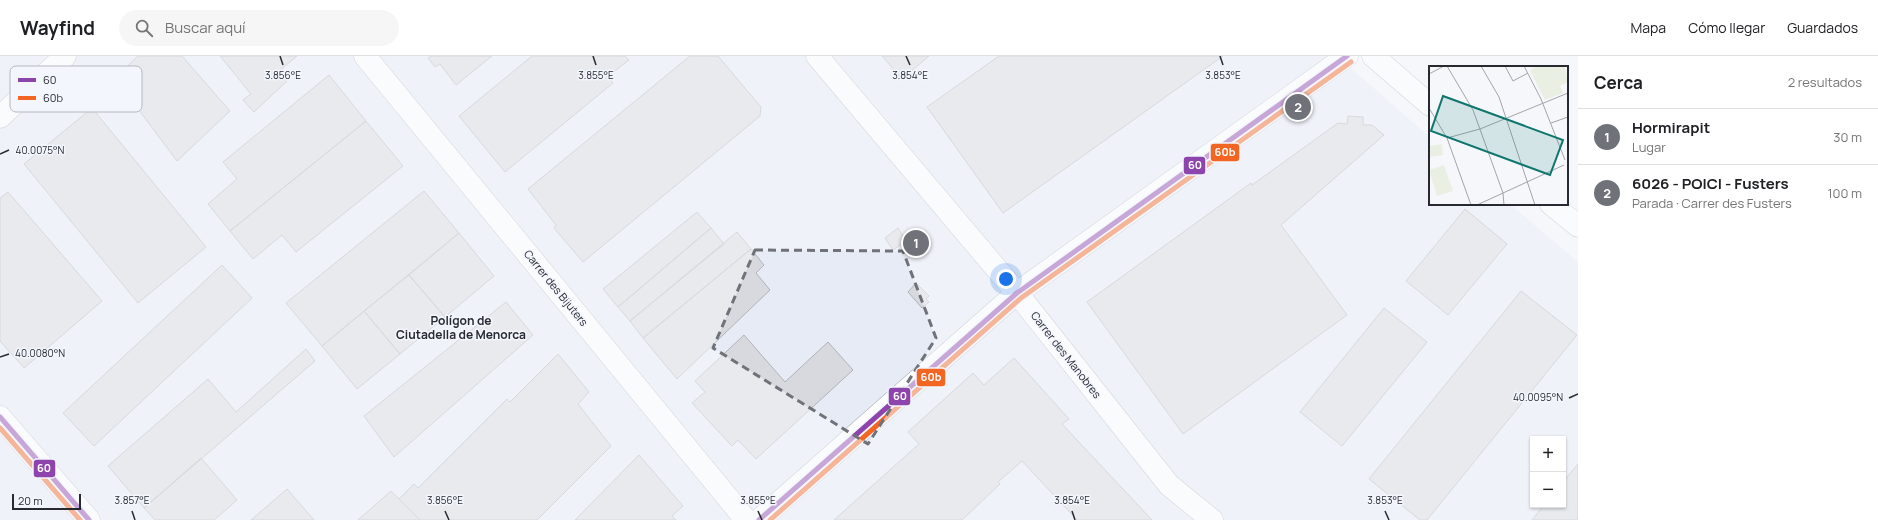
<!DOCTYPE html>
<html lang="es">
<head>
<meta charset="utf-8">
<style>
	:root { --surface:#fff; --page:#f6f6f6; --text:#202124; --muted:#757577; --line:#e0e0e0; --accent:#6f7278 }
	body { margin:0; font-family:Manrope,sans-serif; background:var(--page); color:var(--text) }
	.controls { position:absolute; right:12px; bottom:12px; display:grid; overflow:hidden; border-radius:0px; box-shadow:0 1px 3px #0004 }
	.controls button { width:36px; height:36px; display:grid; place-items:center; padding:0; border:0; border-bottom:1px solid var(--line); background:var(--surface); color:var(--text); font:20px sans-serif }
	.scale { position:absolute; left:12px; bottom:10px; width:69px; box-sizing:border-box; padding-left:4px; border:2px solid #272a31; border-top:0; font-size:11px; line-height:14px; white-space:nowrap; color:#272a31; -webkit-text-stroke:3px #f3f6fd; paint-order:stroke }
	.you { position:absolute; left:1006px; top:223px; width:14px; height:14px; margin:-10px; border:3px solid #fff; border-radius:50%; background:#1a73e8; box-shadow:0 0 0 6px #1a73e833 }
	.badge { display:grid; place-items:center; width:26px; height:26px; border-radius:50%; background:var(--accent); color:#fff; font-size:13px; font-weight:700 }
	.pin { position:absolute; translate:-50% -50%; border:2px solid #fff; box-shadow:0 1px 4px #0006 }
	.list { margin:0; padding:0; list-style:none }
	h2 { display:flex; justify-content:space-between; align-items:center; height:52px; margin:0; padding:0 16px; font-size:17px }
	h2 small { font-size:13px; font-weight:400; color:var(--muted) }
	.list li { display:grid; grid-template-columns:26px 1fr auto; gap:12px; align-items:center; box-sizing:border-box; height:56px; padding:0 16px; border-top:1px solid var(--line) }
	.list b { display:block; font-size:15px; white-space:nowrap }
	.list p { margin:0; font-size:13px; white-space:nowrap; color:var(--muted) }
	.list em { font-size:13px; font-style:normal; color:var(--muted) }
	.icon { flex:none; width:22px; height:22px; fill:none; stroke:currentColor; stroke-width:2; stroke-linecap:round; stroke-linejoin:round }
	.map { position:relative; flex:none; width:1578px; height:464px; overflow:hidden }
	header { display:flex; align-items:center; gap:24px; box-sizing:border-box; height:56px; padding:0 20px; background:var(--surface); border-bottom:1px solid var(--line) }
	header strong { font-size:19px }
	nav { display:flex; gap:22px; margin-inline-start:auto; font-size:14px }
	.search { width:280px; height:36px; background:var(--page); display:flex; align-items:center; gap:10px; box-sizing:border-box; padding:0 14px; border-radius:22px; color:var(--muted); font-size:15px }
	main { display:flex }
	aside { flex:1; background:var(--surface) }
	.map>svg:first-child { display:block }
</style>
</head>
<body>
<header>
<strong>Wayfind</strong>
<div class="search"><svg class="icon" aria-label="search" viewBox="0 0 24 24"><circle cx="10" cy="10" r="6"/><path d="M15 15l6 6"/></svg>Buscar aquí</div>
<nav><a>Mapa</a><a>Cómo llegar</a><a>Guardados</a></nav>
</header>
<main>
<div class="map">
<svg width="1578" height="464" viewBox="0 0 1578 464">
	<rect width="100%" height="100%" fill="#f5f7fb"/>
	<path fill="#e6ebf5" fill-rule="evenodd" d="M0 0H1337L1430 81V148H1510L1578 206V464H0ZM1533 383H1563V449H1533Z"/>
	<path fill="#d7d9de" stroke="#b0b3b8" d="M138 0H182L230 55 177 105 115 22Z
		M220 0H297L279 15 287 25 254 56 243 44 251 38Z
		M431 0H492L456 29 440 8 435 11 428 2Z
		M532 0H625L629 4 608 20 613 27 505 116 459 60Z
		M690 0H718L761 51 760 60 583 206 554 172 556 169 528 133Z
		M882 0H929L902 23Z
		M999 0H1223L1003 157 927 51Z
		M329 19 366 65 230 175 208 148 237 123 223 106Z
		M92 52 206 191 138 247 24 108Z
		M1348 60 1363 61V69H1372L1384 79 1281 169 1347 259 1183 378 1087 246 1251 127 1252 129 1338 67 1347 68Z
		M366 65 403 110 296 196 282 179 253 203 230 175Z
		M424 135 459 177 322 290 286 247Z
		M8 136 102 245 24 312 0 285V142Z
		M1465 153 1507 188 1448 259 1406 225Z
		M697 156 711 172 618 251 603 233Z
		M711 172 724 188 630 265 618 251Z
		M898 172 906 185 893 194 885 182Z
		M737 176 751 193 643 282 630 265Z
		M459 177 494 220 445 261 409 219Z
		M915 177 926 189 917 196 907 184Z
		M751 193 764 209 756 217 770 234 677 323 643 282Z
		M222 209 252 242 94 390 63 357Z
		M409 219 445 261 400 298 364 255Z
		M916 227 929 240 926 243 929 246 922 252 908 236Z
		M1521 235 1577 279 1427 464H1420L1369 423Z
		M506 246 533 279 394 401 364 360Z
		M1384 252 1427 286 1342 390 1300 356Z
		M364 255 400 298 357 333 322 290Z
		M744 279 785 326 828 286 853 314 756 403 738 384 732 390 692 347 705 336 695 325Z
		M306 293 315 305 144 452 108 410 208 323 236 356Z
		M558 298 589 336 578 348 611 390 537 464H420L399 443 414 428 418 432 507 343 510 346Z
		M1014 302 1069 363 1062 368 1152 464H1077L1022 405 998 426 1000 428 962 464H834L919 388 908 376 973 317 984 329Z
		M639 399 683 450 672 460 676 464H575Z
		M201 402 237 444 214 464H155L144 452Z
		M1578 408V464H1532L1544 449H1563V426Z
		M287 433 314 464H251Z
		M391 435 420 464H358Z"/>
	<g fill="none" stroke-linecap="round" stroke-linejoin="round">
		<defs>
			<path id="minor" d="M365 0 746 464
				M817 0 1017 237 1169 429 1212 464
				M0 61 65 0
				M0 361 89 464
				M759 464 1017 237 1347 0"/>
			<path id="tertiary" d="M1373 0 1430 49
				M1551 148 1578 170"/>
		</defs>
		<use href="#minor" stroke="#abaeb3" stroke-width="23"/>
		<use href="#tertiary" stroke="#abaeb3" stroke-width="23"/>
		<use href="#minor" stroke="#fefefe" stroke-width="22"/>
		<use href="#tertiary" stroke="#fefefe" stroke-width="22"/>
		<defs>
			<path id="bus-1" d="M0 361 89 464
				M759 464 1017 237 1347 0"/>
			<path id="bus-2" d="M0 372 80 464
				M770 464 1021 242 1351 6"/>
		</defs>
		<use href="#bus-1" stroke="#f3f6fd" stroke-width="8"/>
		<use href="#bus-2" stroke="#f3f6fd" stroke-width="8"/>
		<use href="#bus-1" stroke="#8e44ad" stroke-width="5"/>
		<use href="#bus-2" stroke="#f26522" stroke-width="5"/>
	</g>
	<path d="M0 0H1578V464H0ZM755 194 903 195 936 282 868 388 713 292Z" fill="#f5f7fb" fill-opacity=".55" fill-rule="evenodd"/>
	<path fill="none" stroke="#6f7278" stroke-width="3" stroke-dasharray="8 5" stroke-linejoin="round" d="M755 194 903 195 936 282 868 388 713 292Z"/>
	<path fill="none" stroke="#272a31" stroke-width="1.5" d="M280 0 283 9M593 0 596 9M906 0 910 9M1220 0 1223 9M0 98 9 94M0 301 9 298M1569 342 1578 338M132 455 135 464M445 455 449 464M758 455 762 464M1072 455 1075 464M1385 455 1389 464"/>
	<g text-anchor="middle" stroke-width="3" stroke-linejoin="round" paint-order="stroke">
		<g font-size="11" fill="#272a31" stroke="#f3f6fd">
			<text transform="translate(556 232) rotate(51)" y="4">Carrer des Bijuters</text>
			<text transform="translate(1066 299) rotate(52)" y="4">Carrer des Manobres</text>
		</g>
		<g font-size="12" font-weight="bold" fill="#272a31" stroke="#f3f6fd">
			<text x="461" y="269">Polígon de<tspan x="461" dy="14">Ciutadella de Menorca</tspan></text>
		</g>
	</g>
	<g transform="translate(1429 10)">
		<rect width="139" height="139" fill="#f5f7fb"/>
		<path d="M106 0H136L139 16 131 20 134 27 116 34 101 5ZM13 78 14 89 0 91V80ZM15 99 24 125 8 130 0 104Z" fill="#e9f0e3"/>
		<path fill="none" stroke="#a3a5aa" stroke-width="1" d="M18 0 44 44 74 127 75 139M52 0 70 31 106 139M76 0 84 15 99 7M95 0 112 33 136 94M0 8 15 0M0 42 18 72 42 139M122 57 139 51M18 72 51 63 139 27M48 139 135 99"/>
		<path fill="#0f766e" fill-opacity="0.15" stroke="#0f766e" stroke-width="2" d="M14 30 134 74 121 109 2 65Z"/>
		<rect width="139" height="139" fill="none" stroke="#272a31" stroke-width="2"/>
	</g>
	<rect x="10" y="10" width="132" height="46" rx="6" fill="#f3f6fd" stroke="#b6b9c0" stroke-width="1"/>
	<rect x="18" y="22" width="18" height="4" fill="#8e44ad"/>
	<rect x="18" y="40" width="18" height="4" fill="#f26522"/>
	<g font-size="11" fill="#272a31">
		<text x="43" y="28">60</text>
		<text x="43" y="46">60b</text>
	</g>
	<g font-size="10" text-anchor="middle" fill="#272a31" stroke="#f3f6fd" stroke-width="3" stroke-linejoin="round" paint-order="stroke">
		<text x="283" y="23">3.856°E</text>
		<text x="596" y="23">3.855°E</text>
		<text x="910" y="23">3.854°E</text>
		<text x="1223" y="23">3.853°E</text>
		<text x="40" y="98">40.0075°N</text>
		<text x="40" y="301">40.0080°N</text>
		<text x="1538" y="345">40.0095°N</text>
		<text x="132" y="448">3.857°E</text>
		<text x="445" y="448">3.856°E</text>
		<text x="758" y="448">3.855°E</text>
		<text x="1072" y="448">3.854°E</text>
		<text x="1385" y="448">3.853°E</text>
	</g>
	<g stroke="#f3f6fd" stroke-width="1.5">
		<rect x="1210" y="87" width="30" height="19" rx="4" fill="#f26522"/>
		<rect x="1183" y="100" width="23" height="19" rx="4" fill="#8e44ad"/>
		<rect x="916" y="312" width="30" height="19" rx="4" fill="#f26522"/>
		<rect x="888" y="331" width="23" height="19" rx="4" fill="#8e44ad"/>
		<rect x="33" y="403" width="23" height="19" rx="4" fill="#8e44ad"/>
	</g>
	<g font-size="11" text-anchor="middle" font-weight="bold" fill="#fff">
		<text x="1225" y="100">60b</text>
		<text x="1195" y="113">60</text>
		<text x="931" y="325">60b</text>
		<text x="900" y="344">60</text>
		<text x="44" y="416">60</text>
	</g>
</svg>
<div class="controls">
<button>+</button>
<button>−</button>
</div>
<div class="scale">20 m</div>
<div class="you"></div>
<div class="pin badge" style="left:916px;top:187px">1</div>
<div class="pin badge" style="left:1298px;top:51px">2</div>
</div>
<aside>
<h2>Cerca<small>2 resultados</small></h2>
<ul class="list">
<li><span class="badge">1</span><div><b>Hormirapit</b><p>Lugar</p></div><em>30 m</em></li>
<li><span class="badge">2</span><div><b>6026 - POICI - Fusters</b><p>Parada · Carrer des Fusters</p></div><em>100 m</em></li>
</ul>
</aside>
</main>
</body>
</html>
